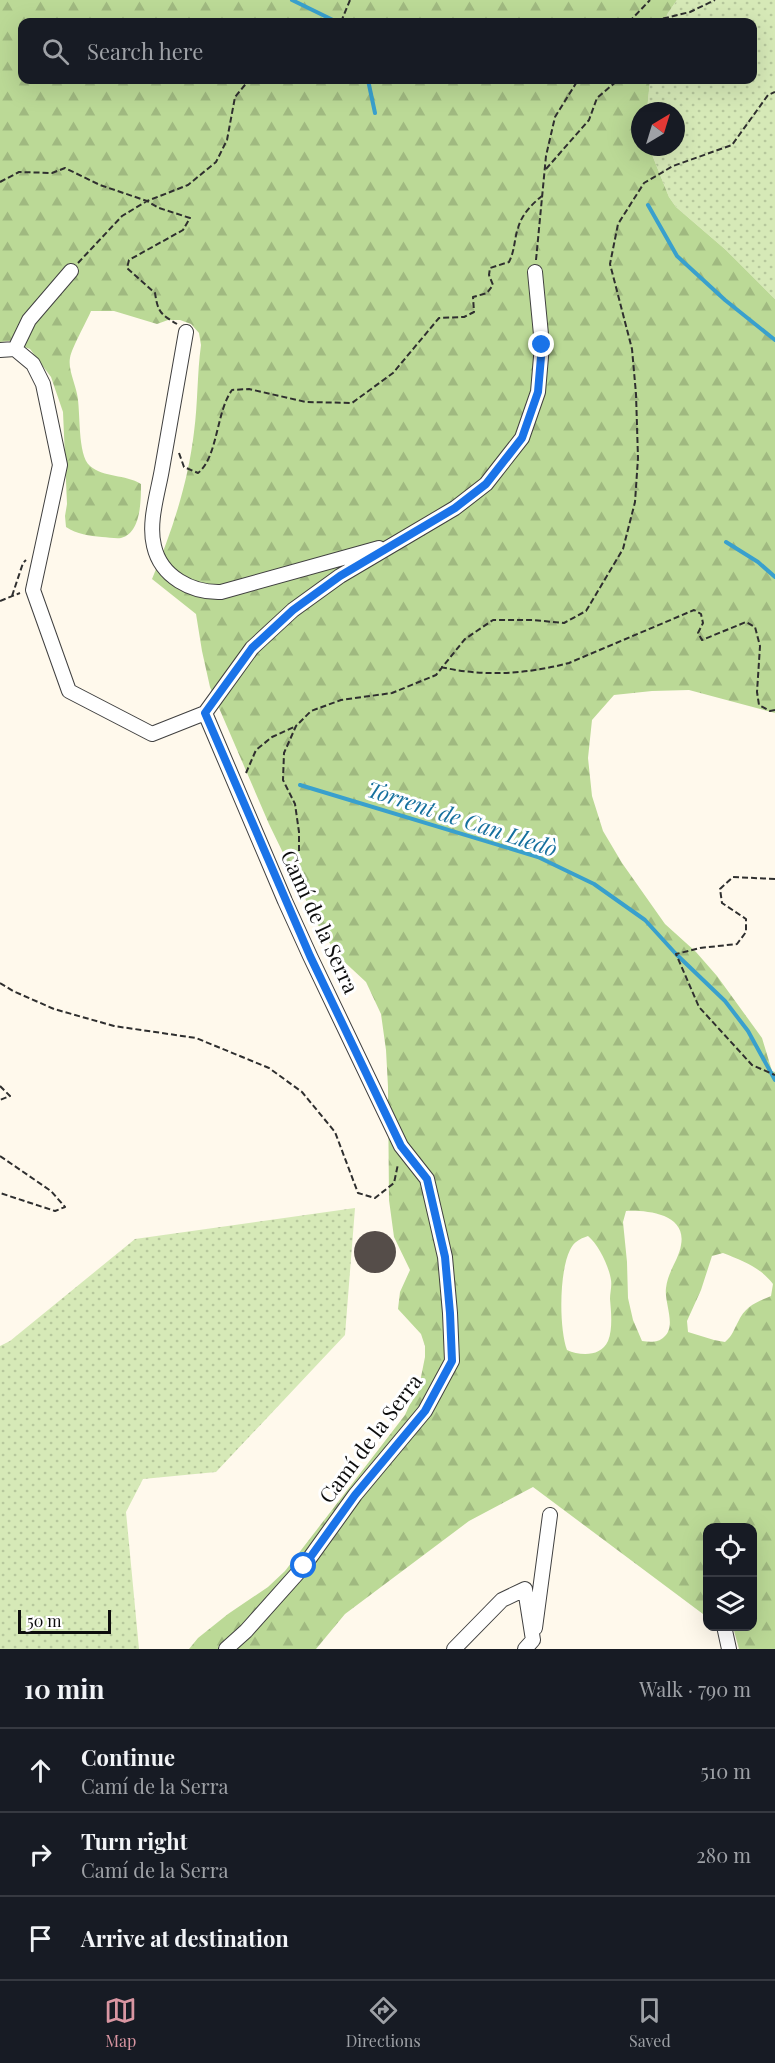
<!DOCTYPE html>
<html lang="en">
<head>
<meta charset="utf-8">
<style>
	:root { --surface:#171b24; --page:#242831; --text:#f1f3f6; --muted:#9ea1a6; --line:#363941; --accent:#d996a2 }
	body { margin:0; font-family:"Playfair Display",serif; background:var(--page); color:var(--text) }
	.controls { position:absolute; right:18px; bottom:18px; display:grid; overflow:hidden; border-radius:12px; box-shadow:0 6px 24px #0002 }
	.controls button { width:54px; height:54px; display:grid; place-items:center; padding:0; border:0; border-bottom:2px solid var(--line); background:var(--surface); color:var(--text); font:30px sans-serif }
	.compass { position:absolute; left:631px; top:102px; width:54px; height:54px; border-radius:50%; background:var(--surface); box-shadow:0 6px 24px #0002; rotate:38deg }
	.scale { position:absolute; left:18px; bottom:15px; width:93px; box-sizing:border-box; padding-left:6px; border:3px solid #0d0d0d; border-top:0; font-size:16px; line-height:21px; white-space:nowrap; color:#0d0d0d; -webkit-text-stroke:4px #fff; paint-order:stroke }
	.stop { position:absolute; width:18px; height:18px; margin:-14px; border:4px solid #1a73e8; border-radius:50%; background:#fff }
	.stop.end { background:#1a73e8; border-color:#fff; box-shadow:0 2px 6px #0008 }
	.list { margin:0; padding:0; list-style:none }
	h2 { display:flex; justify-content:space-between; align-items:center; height:78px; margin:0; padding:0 24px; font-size:26px }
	h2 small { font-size:20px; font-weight:400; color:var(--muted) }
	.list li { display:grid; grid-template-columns:39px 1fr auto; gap:18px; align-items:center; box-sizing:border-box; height:84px; padding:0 24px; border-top:2px solid var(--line) }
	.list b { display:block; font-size:22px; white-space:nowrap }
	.list p { margin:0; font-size:20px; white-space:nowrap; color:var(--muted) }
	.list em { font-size:20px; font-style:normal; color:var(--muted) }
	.icon { flex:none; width:33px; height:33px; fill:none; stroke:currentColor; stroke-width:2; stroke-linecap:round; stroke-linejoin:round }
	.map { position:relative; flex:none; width:775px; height:1649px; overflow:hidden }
	.search { position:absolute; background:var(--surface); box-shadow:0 6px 24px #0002; left:18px; right:18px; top:18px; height:66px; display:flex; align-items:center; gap:15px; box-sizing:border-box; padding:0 21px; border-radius:12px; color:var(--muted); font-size:22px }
	.sheet { height:330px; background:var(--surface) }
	nav { display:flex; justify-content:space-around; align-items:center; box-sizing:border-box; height:84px; border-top:2px solid var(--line); background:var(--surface); font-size:16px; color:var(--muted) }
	nav a { display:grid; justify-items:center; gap:3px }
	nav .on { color:var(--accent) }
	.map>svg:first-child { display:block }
</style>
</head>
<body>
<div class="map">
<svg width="775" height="1649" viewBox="0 0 775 1649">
	<defs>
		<pattern id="grass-dots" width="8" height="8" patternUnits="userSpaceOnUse" patternTransform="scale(1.5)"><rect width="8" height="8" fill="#d6e9b7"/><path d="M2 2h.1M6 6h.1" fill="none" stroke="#b6c79c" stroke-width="1.8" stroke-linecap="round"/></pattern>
		<pattern id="forest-firs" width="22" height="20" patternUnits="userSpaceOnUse" patternTransform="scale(1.5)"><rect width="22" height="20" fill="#bbd996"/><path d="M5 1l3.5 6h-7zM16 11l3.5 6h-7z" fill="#a0b980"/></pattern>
	</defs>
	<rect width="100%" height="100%" fill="#fff9ec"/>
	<path fill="url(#grass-dots)" d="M677 0H775V299L726 250 676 207 669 197 649 147H676V111H647L650 80H752V22H664L668 13Z
		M355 1208 345 1335 216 1472 143 1479 126 1512 139 1649H0V1346L10 1341 135 1239Z"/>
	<path fill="url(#forest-firs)" fill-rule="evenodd" d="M0 0H677L668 13 664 22H22V80H650L647 111H640V147H649L669 197 676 207 726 250 775 299V713L689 690 652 691 614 695 592 720 588 758 592 796 603 831 622 863 665 924 696 952 717 976 762 1038 772 1071 775 1072V1649H739L733 1627 752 1626V1528H708L707 1613 703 1614 533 1487 469 1521 345 1614 316 1649H189L198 1638 228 1614 268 1587 285 1571 405 1415 420 1382 425 1357V1346L421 1334 398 1309 400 1292 410 1270 394 1237 389 1200 388 1087 386 1050 381 1014 366 982 338 956 318 925 269 824 210 687 202 651 196 614 152 579C172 532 188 483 194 432 198 403 197 374 201 345L199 333 191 324 180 320H168L157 324 114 311H91C86 323 72 347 70 358 68 369 75 383 77 394 81 411 77 455 90 466 104 478 125 474 141 484 141 501 141 533 121 538 116 539 108 537 102 537 89 536 77 534 66 527L65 516 67 504 63 412 51 377 30 349 9 341 0 342ZM626 1211C647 1210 687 1214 681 1245 679 1259 668 1271 666 1288 664 1303 677 1326 664 1337 658 1343 650 1342 642 1341L633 1320 628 1298 627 1262 623 1222ZM588 1236C598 1244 609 1266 611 1280 612 1286 610 1293 610 1299 611 1311 613 1329 608 1341 601 1357 580 1356 567 1350 559 1328 559 1272 570 1250 574 1242 579 1239 588 1236ZM723 1253C743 1261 760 1267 773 1284L771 1296C757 1302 745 1306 738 1322 733 1331 733 1335 725 1342L714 1340 688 1332 687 1321 701 1290 712 1256Z"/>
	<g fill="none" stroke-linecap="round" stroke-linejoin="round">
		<path stroke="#39a0cd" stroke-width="4" d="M292 0 337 22
			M368 80 375 113
			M648 205 677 256 725 300 775 340
			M726 542 758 562 775 577
			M300 785 538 857 594 884 645 920 676 954 725 1001 748 1031 775 1080"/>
	</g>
	<path fill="#554d49" d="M354 1252a21 21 0 1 1 42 0a21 21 0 1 1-42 0Z"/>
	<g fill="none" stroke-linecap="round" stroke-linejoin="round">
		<defs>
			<path id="street" d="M186 332C178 378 170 423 162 469 158 493 148 522 154 546 161 577 192 593 221 592L379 548
				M15 349 29 320 71 271
				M0 350 15 349 33 364 43 384 60 465 33 590 69 691 152 734 205 713
				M205 713 285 901 310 956 401 1146 427 1179 445 1257 450 1313 452 1361 425 1411 355 1495 304 1566 246 1631 226 1649
				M205 713 252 648 293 610 340 576 455 508 486 484 522 438 538 392 542 345 535 272
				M724 1626 729 1649
				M535 1628 550 1515
				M454 1649 502 1600 525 1589 533 1640 525 1649"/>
		</defs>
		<use href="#street" stroke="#404040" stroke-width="16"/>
		<path stroke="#2f2f2f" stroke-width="2" stroke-dasharray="6 3" stroke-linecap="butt" d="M341 22 350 0
			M629 22 650 0
			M655 22 657 20 690 12 715 0
			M546 169 589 120 597 98 618 80
			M0 182 19 172 52 173 65 168 100 185 147 201 159 208 190 218 183 230 129 260 127 268 155 293C158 312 160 314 177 324
			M536 260 546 156 555 117 578 80
			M78 263 122 216 147 201 188 185 216 162 227 140 235 97 249 80
			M179 453 184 467 198 473C218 457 216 412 232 390L249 389 306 402 352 403 393 373 439 318 464 317 474 312 473 297 487 293 493 285 489 275 490 268 509 262C515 250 514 240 518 228 522 214 532 204 542 196
			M12 596 23 563 26 560
			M0 601 20 593
			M441 667C484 677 527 674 569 663L694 610 701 614 703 623 698 633 702 640 746 622 755 627 760 646 757 692 759 705 770 711 775 710
			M246 773 256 750 272 737 296 726
			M289 876 299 852V832L295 804 283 780 284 753 296 726 311 711 341 700 392 693 436 675 465 639 493 620H533L564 623 586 611 623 549 635 502 638 458 636 394 632 349 610 264 618 224 644 183 673 166 732 145 768 95 775 92
			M775 879 733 877 720 889 722 903 746 919V932L737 944 700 948 676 954 699 1007 752 1065 775 1075
			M0 983 13 991 54 1009 114 1026 196 1038 269 1068 302 1092 335 1132 358 1193 375 1198 394 1183 398 1164
			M0 1086 10 1096 0 1100
			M0 1156 51 1191 65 1207 55 1211 0 1193"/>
		<use href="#street" stroke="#fff" stroke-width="14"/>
	</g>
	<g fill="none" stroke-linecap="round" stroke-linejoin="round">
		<path stroke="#1a73e8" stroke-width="8" d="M304 1566 355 1495 425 1411 452 1361 450 1313 445 1257 427 1179 401 1146 310 956 205 713 252 648 293 610 340 576 455 508 486 484 522 438 538 392 542 345"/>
	</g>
	<g text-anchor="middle" stroke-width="6" stroke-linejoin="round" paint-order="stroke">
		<g font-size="21" fill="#0d0d0d" stroke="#fff">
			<text transform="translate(319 922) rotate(65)" y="7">Camí de la Serra</text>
			<text transform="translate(371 1439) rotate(-53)" y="7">Camí de la Serra</text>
		</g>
		<g font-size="22" font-style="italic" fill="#16709e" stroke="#fff">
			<text transform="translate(462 819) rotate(18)" y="8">Torrent de Can Lledò</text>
		</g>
	</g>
</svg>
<div class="controls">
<button><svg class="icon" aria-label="locate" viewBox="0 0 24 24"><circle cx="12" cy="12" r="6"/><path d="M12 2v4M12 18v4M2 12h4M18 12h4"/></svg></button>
<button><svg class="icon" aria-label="layers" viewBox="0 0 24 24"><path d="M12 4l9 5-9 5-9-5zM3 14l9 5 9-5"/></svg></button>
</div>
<svg class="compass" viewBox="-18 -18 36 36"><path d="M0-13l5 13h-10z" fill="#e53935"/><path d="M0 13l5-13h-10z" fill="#9ea1a6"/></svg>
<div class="scale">50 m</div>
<div class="stop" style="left:304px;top:1566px"></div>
<div class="stop end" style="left:542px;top:345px"></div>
<div class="search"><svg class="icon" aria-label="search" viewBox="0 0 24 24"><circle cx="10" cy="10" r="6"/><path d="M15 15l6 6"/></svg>Search here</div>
</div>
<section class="sheet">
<h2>10 min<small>Walk · 790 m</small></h2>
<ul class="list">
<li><svg class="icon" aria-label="ahead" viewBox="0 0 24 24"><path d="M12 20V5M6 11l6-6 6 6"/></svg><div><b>Continue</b><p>Camí de la Serra</p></div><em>510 m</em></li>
<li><svg class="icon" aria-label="right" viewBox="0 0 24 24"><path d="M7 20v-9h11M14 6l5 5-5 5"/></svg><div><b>Turn right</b><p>Camí de la Serra</p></div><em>280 m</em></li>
<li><svg class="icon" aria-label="arrive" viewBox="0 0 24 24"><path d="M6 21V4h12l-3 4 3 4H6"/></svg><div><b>Arrive at destination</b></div></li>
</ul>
</section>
<nav>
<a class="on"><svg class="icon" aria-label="map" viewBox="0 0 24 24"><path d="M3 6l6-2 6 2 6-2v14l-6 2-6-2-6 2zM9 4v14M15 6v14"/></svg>Map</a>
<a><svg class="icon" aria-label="directions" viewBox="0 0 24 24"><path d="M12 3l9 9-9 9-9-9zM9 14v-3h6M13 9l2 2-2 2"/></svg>Directions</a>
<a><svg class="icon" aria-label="saved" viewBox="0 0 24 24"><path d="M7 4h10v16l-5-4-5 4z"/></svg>Saved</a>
</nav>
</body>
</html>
